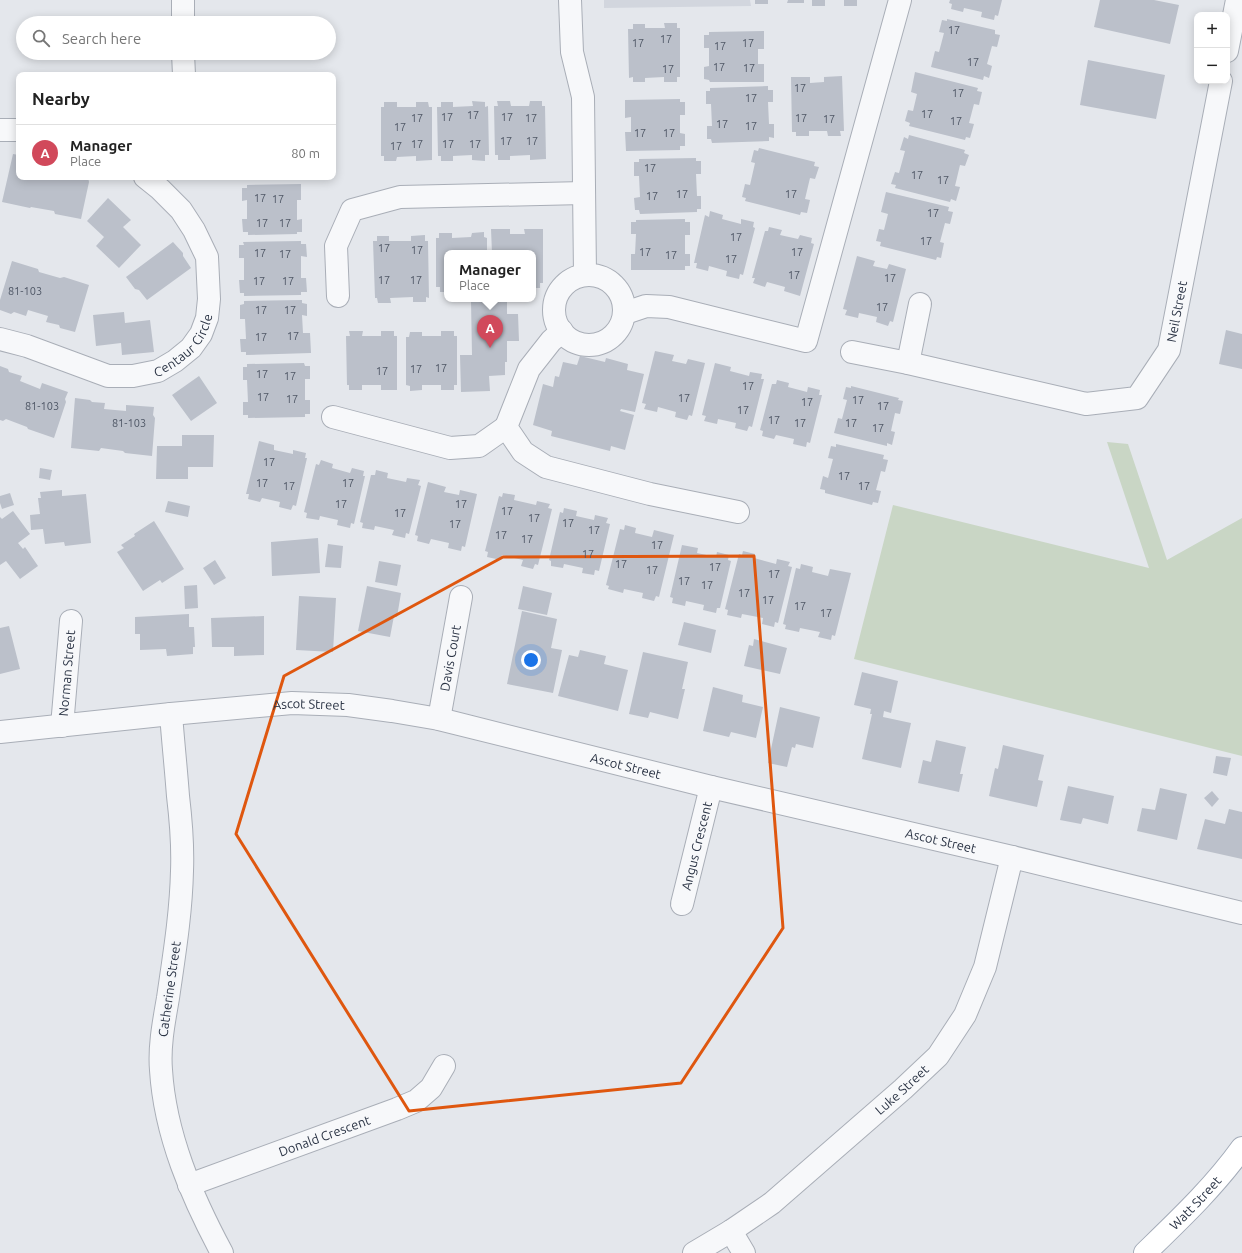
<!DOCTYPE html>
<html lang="en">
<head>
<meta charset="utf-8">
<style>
	:root { --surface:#fff; --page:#f2f2f2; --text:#222; --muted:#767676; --line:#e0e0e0; --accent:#d1495b }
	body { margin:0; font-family:Ubuntu,sans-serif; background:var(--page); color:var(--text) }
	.controls { position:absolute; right:12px; top:12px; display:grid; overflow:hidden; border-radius:8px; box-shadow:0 2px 10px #0003 }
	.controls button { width:36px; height:36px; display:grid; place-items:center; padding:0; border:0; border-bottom:1px solid var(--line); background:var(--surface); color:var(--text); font:20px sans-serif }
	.you { position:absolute; left:531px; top:660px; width:14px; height:14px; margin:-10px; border:3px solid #fff; border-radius:50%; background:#1a73e8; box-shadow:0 0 0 6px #1a73e833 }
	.badge { display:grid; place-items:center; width:26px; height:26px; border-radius:50%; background:var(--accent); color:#fff; font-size:13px; font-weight:700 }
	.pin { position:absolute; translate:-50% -33px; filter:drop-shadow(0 1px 2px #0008) }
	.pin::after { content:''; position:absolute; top:21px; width:14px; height:12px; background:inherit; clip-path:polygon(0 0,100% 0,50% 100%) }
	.popup { position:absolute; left:444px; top:250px; width:92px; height:52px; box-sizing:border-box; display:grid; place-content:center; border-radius:8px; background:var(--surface); filter:drop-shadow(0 1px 3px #0005); font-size:13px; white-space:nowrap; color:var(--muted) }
	.popup b { font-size:15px; color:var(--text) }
	.popup::after { content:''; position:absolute; left:50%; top:100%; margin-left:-8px; border:8px solid transparent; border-top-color:var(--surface) }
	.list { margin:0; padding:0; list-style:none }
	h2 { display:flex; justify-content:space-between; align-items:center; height:52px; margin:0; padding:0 16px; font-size:17px }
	h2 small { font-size:13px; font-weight:400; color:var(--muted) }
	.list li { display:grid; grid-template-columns:26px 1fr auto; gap:12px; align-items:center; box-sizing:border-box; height:56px; padding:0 16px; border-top:1px solid var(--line) }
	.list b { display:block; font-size:15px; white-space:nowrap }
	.list p { margin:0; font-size:13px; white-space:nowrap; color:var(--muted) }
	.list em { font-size:13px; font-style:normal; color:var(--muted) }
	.icon { flex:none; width:22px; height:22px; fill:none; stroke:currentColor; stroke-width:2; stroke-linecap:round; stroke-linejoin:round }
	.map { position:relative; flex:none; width:1242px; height:1253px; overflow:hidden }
	.search { position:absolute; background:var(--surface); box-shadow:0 2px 10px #0003; left:16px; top:16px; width:320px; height:44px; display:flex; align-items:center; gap:10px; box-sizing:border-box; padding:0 14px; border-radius:22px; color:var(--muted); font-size:15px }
	.panel { position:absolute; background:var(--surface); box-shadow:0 2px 10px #0003; left:16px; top:72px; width:320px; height:108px; border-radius:8px }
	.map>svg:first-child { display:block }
</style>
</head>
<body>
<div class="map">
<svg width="1242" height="1253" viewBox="0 0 1242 1253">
	<rect width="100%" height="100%" fill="#e4e7ec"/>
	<path fill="#d2d6de" d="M604 0H750L751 6 604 8Z"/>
	<path fill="#c9d6c5" d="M1107 442 1128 444 1167 560 1242 518V756L854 659 893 505 1149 568Z"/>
	<path fill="#bbc0ca" d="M755 0H768V4H755Z
		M788 0H804V3H787Z
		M812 0H825V6H812Z
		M844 0H857V6H844Z
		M950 0H1002L998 16 995 15 994 20 981 17 982 12 964 8 963 12 951 9 952 4 949 3Z
		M1100 0H1154L1179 5 1170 44 1094 27Z
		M947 19 995 30V34L1000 35 997 47 992 46 987 64 992 66 989 78 984 76 983 80 931 67 935 51 939 52 944 33 939 32 942 20 947 21Z
		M664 23H677V28H680V77H677V82H664V77L645 78V82H633V77L629 78 628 29H633V24H645V28H665Z
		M764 31V49H758V64H764V82H710L709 80 704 79V67L709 66V48H704V35H709V32Z
		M1088 60 1165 75 1156 119 1080 105Z
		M915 72 978 88 977 91 982 92 979 105 974 104 969 123 974 124 970 138 966 137 965 140 909 126 910 123 905 121 908 110 913 111 917 94 911 92Z
		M842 76 844 131H840L841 136H828L827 131H809V136H796V132H792L791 77H810V83L824 82V77Z
		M768 86V90H773V102H768L769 124H774V138L769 137V141L712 143 711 139H707V126H712L711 104H706V91H710V88Z
		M680 99V102H685V115H680V133L685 134V146H680V150L626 151 625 132H631V117L625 118V100Z
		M472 101 485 102V107L488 106 489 155H485V161L472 160V155L453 156V161H441V156H438L437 107H441V102H453V107L473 106Z
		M497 101H510L511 106H529L530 101H542V106H545L546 159 530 160V155L510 156V160H498V155H495L494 106H498Z
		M384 102H397V107H416V102H428L429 107H432V160L416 161V156L397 157 396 161H384V156H381V107H384Z
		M909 135 965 150 964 153 969 155 965 166 960 165 955 186 960 187 956 201 951 199 950 202 895 188 896 185 891 184 895 172 899 173 905 151 900 150 904 137 908 139Z
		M759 148 815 162 814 166 819 167 815 179 810 178 805 199 810 200 807 213 801 212 800 215 745 201 746 198 742 197 745 184 750 185 755 163 751 162 754 150 758 151Z
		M13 154 19 155V177H88L89 182 81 219 55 214 54 211 31 207 30 208 2 202Z
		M696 158V161H701V174H696L697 196H701V209H697V212L640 214 639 210H635L634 198 640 197 639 176H634V162H639V159Z
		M301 184V200H297V220L302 219V232H297V234L248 235V232H243L242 219H247V200L242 201V188H247V185Z
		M886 192 949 207 948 211 953 212 950 224 945 223 940 242 944 243 941 258 937 257 936 260 880 246 881 242 876 241 879 229 884 230 888 214 881 212Z
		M108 198 131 220 123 227 141 245 119 268 96 246 104 237 87 221Z
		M710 211 723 215 722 219 741 224V219L754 222 753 227 755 228 743 275 740 274 739 279 726 276 727 271 709 266 708 271 696 268 697 263H694L705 215 709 217Z
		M685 219V222H690V235H685V254H690V266H685V270H631V254H635L636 234H631V222H636V220Z
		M769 227 782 230 780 235 798 239 800 235 812 238 811 243 814 244 800 296 784 291 785 287 767 282 765 287 753 283 755 278H752L765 231H768Z
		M491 229H510V234H525L524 229H543V283H540V288H533V253H492Z
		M484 232V237L487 238V253H447V292H440V287H436V238H439V233H452V238L471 237 472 233Z
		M425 235V241H428L429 298 426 297V302H413V297L390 298 391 303H378L377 298H375L373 241H377V236H389V241H411V236Z
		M301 241V244H306L307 257 301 256V278H306L307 292H301V295L244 296V293H240L239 280H244V258H239V245H244L243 242Z
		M173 242 183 253V256L191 268 147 300 139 290 135 289 126 277Z
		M857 256 875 261 873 266 887 269 889 264 906 269 893 322 890 321 888 326 876 322 877 317 859 313 858 318 845 315 847 310 843 309Z
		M12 261 38 269 39 272 60 278 64 277 89 285 75 332 60 328 59 325 46 322 48 316 28 310 26 316 14 312 11 314 0 310V300Z
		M302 300V303L307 304V316L302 315 303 333H310L311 353 246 355V352H241L240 339H246L245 319H240V305L244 304V301Z
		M507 300V314H518L519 341H507V362H505V375L489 376 490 391 461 392 460 355H472L471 301Z
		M124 312 125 323 150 320 154 352 122 355 121 343 96 346 93 315Z
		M1226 330 1242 334V369L1219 364Z
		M349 331H363L362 336H381V331H394V336H397V390H381V385H362V390H349V385H347L346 336H350Z
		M441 331H454V336H457V385H454V390H441V385H422V390L410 391V386L406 385V337H409L410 332H422V336H441Z
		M655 351 674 355 672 361 686 364 688 359 705 363 692 416 689 415 687 420 675 417 676 412 658 407 657 412 644 409 646 404 642 403Z
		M580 356 605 362 606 358 628 364 627 370 644 374 635 412 621 409 620 411 634 415 625 450 611 446 610 451 551 436 552 431 533 425 543 384 553 387 555 376 559 377 563 362 577 365Z
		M304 363 305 366H310V379H305V400H310V414H305V417L248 418V415H243V402H248L247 380H243V367H247V364Z
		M715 363 731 367 730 371 749 376 750 372 762 374 761 379H764L752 427 749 426 747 431 735 428 736 423 718 419 717 424 704 421 706 416 702 415Z
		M0 366 8 369 9 372 22 376 20 381 40 389 42 383 68 392 65 399 66 402 54 438 28 429 27 427 6 419 3 421 0 420Z
		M199 376 217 403 191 421 172 395Z
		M777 380 789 383 788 387 807 392 808 387 820 390 819 395H822L810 443 807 442 806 447 793 444 794 439 776 435 774 439 762 436 763 431 760 430 772 384H776Z
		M851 386 899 398 898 400 903 401 900 414 895 413 891 431 895 432 892 445 887 443V446L834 433 838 418 842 419 847 400 843 399 846 387 851 388Z
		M75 398 90 400 92 402 105 403 104 409 126 411V405L154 407 153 415 155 418 152 456 125 453 123 451 101 448 99 451 71 448Z
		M182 435H214L213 467H188V479H156L157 446H182Z
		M259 441 274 445V450L293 454V450L306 453 305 458H307L296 506 293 505 291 510 279 507 280 502 262 498 260 502 248 499 249 494H246Z
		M836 444 884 455 883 459 888 460 885 472 881 471 876 490 881 491 878 503 873 502 872 505 825 493V490L820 489 823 476 828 478 833 459 828 458 831 446 836 447Z
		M321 460 333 464 332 468 350 473 352 468 364 471 363 476H365L354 524 351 523 350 528 337 525 338 520 320 516 319 520 306 518 307 513 304 512 316 464 319 465Z
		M40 468 52 470 50 480 39 478Z
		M376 470 388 473 387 478 406 482 407 478 420 480 418 485 421 486 409 534 406 533 405 538 392 535 394 530 375 526 374 530 362 528 363 523 360 522 371 475H375Z
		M428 482 446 487 444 492 459 495 460 490 477 494 465 547 462 546 461 551 448 548 449 543 431 539 429 544 417 541 418 536 415 535Z
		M62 490V496L86 494 91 543 65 546 64 542 45 544 43 529 31 530 30 515 40 514 38 498H41L40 492Z
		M10 493 14 505 2 509 0 503V496Z
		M503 493 515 495 514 500 536 505 537 501 550 504 548 508 552 509 538 565 535 564 533 569 521 566 523 560 502 555 501 560 487 557 488 552 485 551 499 496 502 497Z
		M168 501 190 506 188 517 165 512Z
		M564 508 577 511 576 516 594 520 595 515 608 518 606 523 610 524 599 571 595 570 594 575 582 573 583 568 564 564 563 568 551 566V561L549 560 560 512 563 513Z
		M13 511 30 534 18 543 23 549 25 547 38 566 20 579 6 561 0 565V517L2 519Z
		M154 521 184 569 162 583 160 580 143 591 117 552 124 548 121 545 135 536 134 534Z
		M625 525 636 528 635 533 652 537 654 530 674 535 659 597 656 596 654 601 642 598 643 593 624 589 623 593 608 589 609 586 606 585 620 529 624 530Z
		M318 538 320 573 272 576 271 542Z
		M328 544 343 546 341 568 325 567Z
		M682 545 698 548 697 553 716 557 717 552 729 555 728 560 731 561 720 608H717L716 613 703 610 704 605 686 601 685 606 672 603 673 598 670 597Z
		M743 551 755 554 754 558 776 564 777 559 790 562 788 566 792 567 778 623 775 622 774 627 762 624 763 618 742 614 741 618 727 615 728 610 725 609 739 554 742 555Z
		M215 560 226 578 214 585 203 568Z
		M379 561 401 565 397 586 375 582Z
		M801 564 813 567 812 572 828 576 830 569 851 573 835 636 832 635 831 640 818 637 820 632 800 628 799 632 785 629 786 625 783 624 796 568 800 569Z
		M197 585 198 608 185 609 184 586Z
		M367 586 401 593 397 617 394 616 390 637 358 631Z
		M523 586 552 593 547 615 518 609Z
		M299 596 336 598 333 652 296 650Z
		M522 611 557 619 551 648 562 650 553 693 507 684Z
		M189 614V627H194L195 647H193V654L167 656 166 649 140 650V634H135V617Z
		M264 616V655L234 656V647H212L211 618Z
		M684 622 716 630 711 653 678 645Z
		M9 626 20 669 0 674V628Z
		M754 639 787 648 780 674 744 666 749 645 753 646Z
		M580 650 606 656 604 664 628 670 618 711 558 696 569 655 578 657Z
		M643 652 688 662 682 689H685L678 719 650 712 648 718 629 714Z
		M862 672 898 681 891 713 884 711 883 717 911 723 901 768 862 759 872 714H870L871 709 854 705Z
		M713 687 743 695 742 702 763 707 756 738 731 732 729 737 703 731Z
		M780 707 820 717 813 748 796 744 795 748 792 747 787 767 768 763Z
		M936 740 966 747 960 774H963L959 792 918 783 923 760 931 762Z
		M1003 745 1044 755 1038 780 1043 781 1037 807 989 796 995 768 998 769Z
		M1216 756 1231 758 1227 776 1213 773Z
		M1068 786 1114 796 1108 824 1083 818 1081 824 1060 820Z
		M1160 788 1187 794 1177 840 1137 831 1142 808 1155 810Z
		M1212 791 1219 799 1212 807 1204 798Z
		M1229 809 1242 812V859L1197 849 1205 819 1225 824Z"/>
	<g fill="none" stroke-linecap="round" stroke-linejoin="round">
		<defs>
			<g id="minor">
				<path d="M183 0V23"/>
				<path d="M570 0 572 52 583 97 585 275"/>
				<path d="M1227 51 1237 0"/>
				<path d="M183 53 184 75"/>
				<path d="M0 130H19"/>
				<circle cx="589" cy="310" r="35"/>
				<path d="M338 296 336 246 352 210 400 197 584 193"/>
				<path d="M625 313 646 306 669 307 806 341 900 0"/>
				<path d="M562 331 551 341 529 369 506 427 523 452 546 467 650 494 738 512"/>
				<path id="s1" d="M0 339 27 346 108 376H133L158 371 175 361 191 348 201 334 207 318 209 299 207 257 194 230 181 210 160 189 145 177"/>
				<path id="s2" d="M852 352 908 363 1086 404 1137 398 1169 350 1221 81"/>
				<path d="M908 363 920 304"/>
				<path d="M333 417 450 448 479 446 506 427"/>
				<path d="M171 714C173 741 176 769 178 796 181 821 183 846 182 871 181 914 174 956 168 998 164 1021 159 1046 161 1070 165 1135 192 1197 222 1253"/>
				<path id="s3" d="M439 719 461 597"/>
				<path id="s4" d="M62 726 71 621"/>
				<path id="s5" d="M0 732 171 714 292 703 348 705 392 711 439 719 711 787 1012 857 1242 913"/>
				<path id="s6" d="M682 904 711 787"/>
				<path id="s7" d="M189 1185 397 1109 416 1101 431 1088 444 1066"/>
				<path d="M731 1231 744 1253"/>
				<path id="s8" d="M694 1253 731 1231 772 1203 903 1089 938 1056 965 1015 985 967 1012 857"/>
			</g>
			<g id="major">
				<path id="s9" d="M1145 1253C1179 1220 1214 1187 1242 1148"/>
			</g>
		</defs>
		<use href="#minor" stroke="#a9aeb7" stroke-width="24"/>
		<use href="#major" stroke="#a3abb8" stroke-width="24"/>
		<use href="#minor" stroke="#f7f8fa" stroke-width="22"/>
		<use href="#major" stroke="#fff" stroke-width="22"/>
	</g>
	<path fill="none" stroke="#df570f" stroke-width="3" stroke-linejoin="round" d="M754 556 783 928 681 1083 409 1111 236 834 284 676 503 557Z"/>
	<g text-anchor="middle" stroke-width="4" stroke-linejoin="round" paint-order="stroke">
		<g font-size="11" fill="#4f5766">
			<text x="954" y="34">17</text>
			<text x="666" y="43">17</text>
			<text x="638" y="47">17</text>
			<text x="748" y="47">17</text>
			<text x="720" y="50">17</text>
			<text x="973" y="66">17</text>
			<text x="719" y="71">17</text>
			<text x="749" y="72">17</text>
			<text x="668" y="73">17</text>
			<text x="800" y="92">17</text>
			<text x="958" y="97">17</text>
			<text x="751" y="102">17</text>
			<text x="927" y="118">17</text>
			<text x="473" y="119">17</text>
			<text x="447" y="121">17</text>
			<text x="507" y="121">17</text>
			<text x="417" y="122">17</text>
			<text x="531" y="122">17</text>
			<text x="801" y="122">17</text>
			<text x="829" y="123">17</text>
			<text x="956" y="125">17</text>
			<text x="722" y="128">17</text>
			<text x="751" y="130">17</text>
			<text x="400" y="131">17</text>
			<text x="640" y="137">17</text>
			<text x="669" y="137">17</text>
			<text x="506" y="145">17</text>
			<text x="532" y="145">17</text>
			<text x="417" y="148">17</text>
			<text x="448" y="148">17</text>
			<text x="475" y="148">17</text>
			<text x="396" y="150">17</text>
			<text x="650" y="172">17</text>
			<text x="917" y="179">17</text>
			<text x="943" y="184">17</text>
			<text x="682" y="198">17</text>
			<text x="791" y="198">17</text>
			<text x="652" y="200">17</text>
			<text x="260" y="202">17</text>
			<text x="278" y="203">17</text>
			<text x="933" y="217">17</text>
			<text x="262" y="227">17</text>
			<text x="285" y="227">17</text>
			<text x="736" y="241">17</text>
			<text x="926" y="245">17</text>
			<text x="384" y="252">17</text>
			<text x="417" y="254">17</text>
			<text x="645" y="256">17</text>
			<text x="797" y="256">17</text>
			<text x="260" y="257">17</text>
			<text x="285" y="258">17</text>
			<text x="671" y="259">17</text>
			<text x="731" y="263">17</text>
			<text x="794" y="279">17</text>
			<text x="890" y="282">17</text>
			<text x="384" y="284">17</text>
			<text x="416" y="284">17</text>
			<text x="259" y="285">17</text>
			<text x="288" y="285">17</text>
			<text x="25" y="295">81-103</text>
			<text x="882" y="311">17</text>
			<text x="261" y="314">17</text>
			<text x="290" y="314">17</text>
			<text x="293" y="340">17</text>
			<text x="261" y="341">17</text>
			<text x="441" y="372">17</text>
			<text x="416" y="373">17</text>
			<text x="382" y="375">17</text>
			<text x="262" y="378">17</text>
			<text x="290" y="380">17</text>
			<text x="748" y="390">17</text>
			<text x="263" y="401">17</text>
			<text x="684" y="402">17</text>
			<text x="292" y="403">17</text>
			<text x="858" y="404">17</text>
			<text x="807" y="406">17</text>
			<text x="42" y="410">81-103</text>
			<text x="883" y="410">17</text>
			<text x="743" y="414">17</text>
			<text x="774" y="424">17</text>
			<text x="129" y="427">81-103</text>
			<text x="800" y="427">17</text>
			<text x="851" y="427">17</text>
			<text x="878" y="432">17</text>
			<text x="269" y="466">17</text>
			<text x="844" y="480">17</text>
			<text x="262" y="487">17</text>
			<text x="348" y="487">17</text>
			<text x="289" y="490">17</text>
			<text x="864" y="490">17</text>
			<text x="341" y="508">17</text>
			<text x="461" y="508">17</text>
			<text x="507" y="515">17</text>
			<text x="400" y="517">17</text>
			<text x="534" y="522">17</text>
			<text x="568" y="527">17</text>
			<text x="455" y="528">17</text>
			<text x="594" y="534">17</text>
			<text x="501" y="539">17</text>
			<text x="527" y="543">17</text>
			<text x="657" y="549">17</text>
			<text x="588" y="558">17</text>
			<text x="621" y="568">17</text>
			<text x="715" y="571">17</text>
			<text x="652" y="574">17</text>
			<text x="774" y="578">17</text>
			<text x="684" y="585">17</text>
			<text x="707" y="589">17</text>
			<text x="744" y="597">17</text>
			<text x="768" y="604">17</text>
			<text x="800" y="610">17</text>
			<text x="826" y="617">17</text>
		</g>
		<g font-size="13" fill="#2b3445" stroke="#f4f6f9">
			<text dy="5" stroke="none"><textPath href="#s2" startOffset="388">Neil Street</textPath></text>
			<text dy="5" stroke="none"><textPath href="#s1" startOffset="202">Centaur Circle</textPath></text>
			<text dy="5" stroke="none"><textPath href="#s3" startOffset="62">Davis Court</textPath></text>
			<text dy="5" stroke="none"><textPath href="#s4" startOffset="53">Norman Street</textPath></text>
			<text dy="5" stroke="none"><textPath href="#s5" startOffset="310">Ascot Street</textPath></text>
			<text dy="5" stroke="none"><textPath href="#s5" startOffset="634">Ascot Street</textPath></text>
			<text dy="5" stroke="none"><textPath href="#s5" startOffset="958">Ascot Street</textPath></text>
			<text dy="5" stroke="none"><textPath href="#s6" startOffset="60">Angus Crescent</textPath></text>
			<text transform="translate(169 989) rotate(-82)" y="5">Catherine Street</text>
			<text dy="5" stroke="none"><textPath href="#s8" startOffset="265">Luke Street</textPath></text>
			<text dy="5" stroke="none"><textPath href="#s7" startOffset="144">Donald Crescent</textPath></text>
			<text dy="5" stroke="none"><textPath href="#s9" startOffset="71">Watt Street</textPath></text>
		</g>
	</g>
</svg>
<div class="controls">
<button>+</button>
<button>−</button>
</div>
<div class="you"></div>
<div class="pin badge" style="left:490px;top:348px">A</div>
<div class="popup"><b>Manager</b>Place</div>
<div class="search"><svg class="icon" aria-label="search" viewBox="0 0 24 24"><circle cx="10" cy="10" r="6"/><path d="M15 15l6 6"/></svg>Search here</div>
<section class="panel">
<h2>Nearby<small></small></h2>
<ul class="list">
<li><span class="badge">A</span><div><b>Manager</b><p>Place</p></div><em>80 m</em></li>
</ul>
</section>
</div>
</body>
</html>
